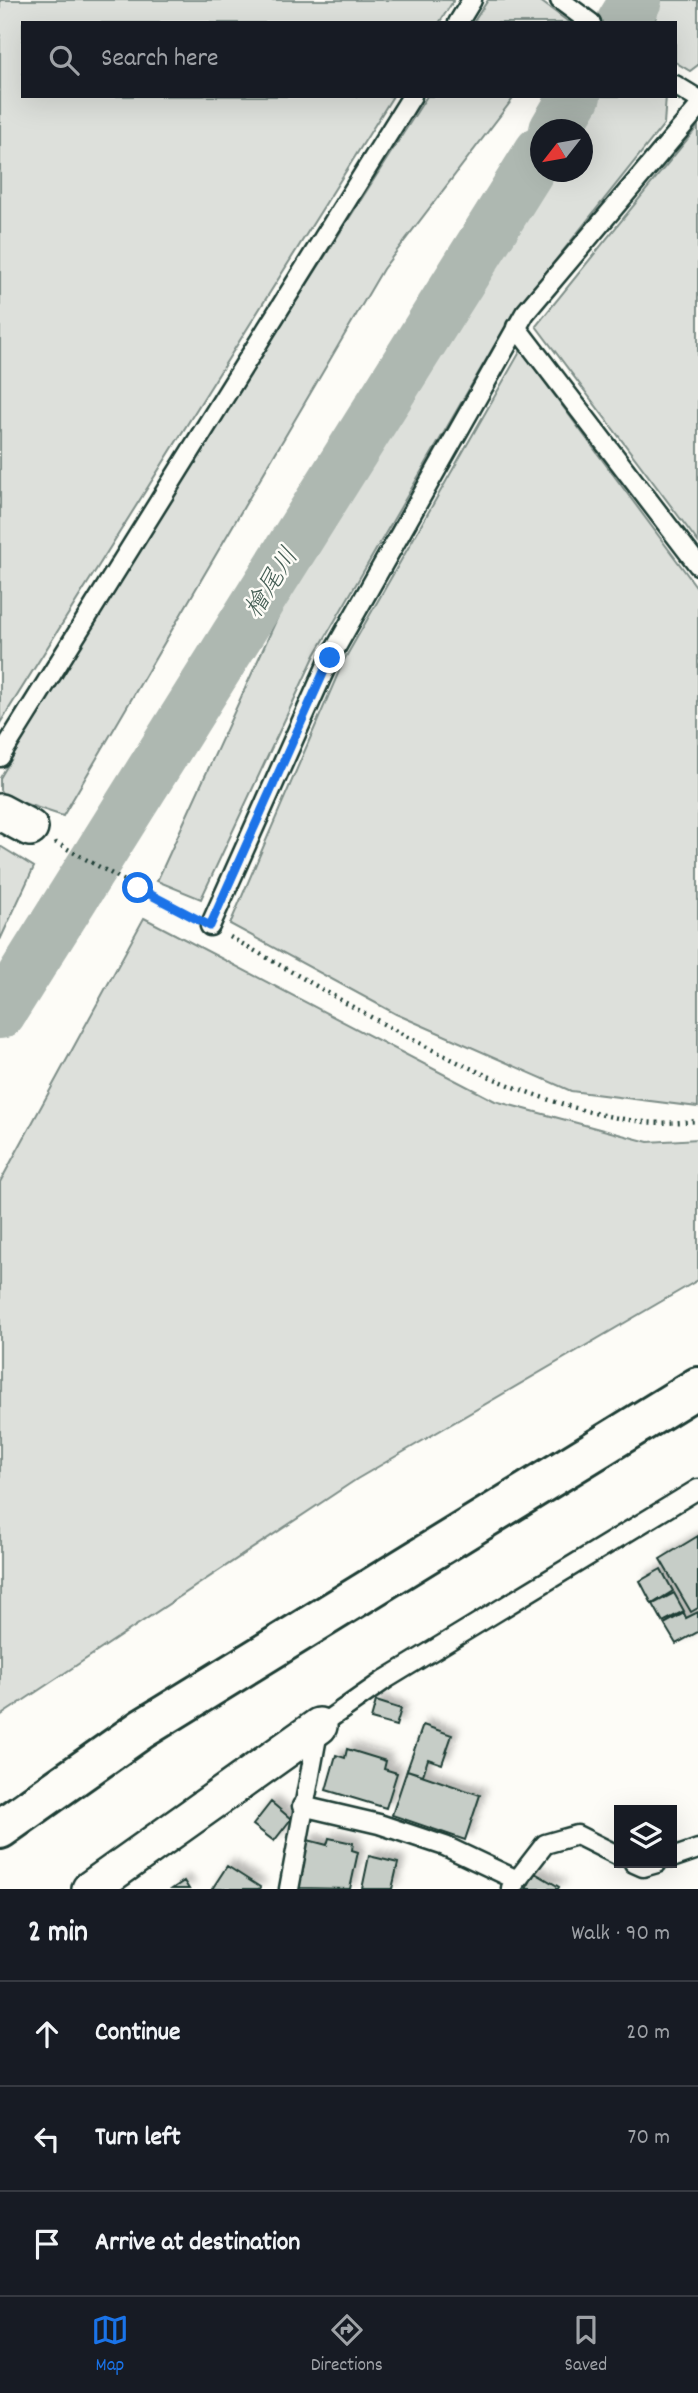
<!DOCTYPE html>
<html lang="en">
<head>
<meta charset="utf-8">
<style>
	:root { --surface:#171b24; --page:#242831; --text:#f1f3f6; --muted:#9ea1a6; --line:#363941; --accent:#1a73e8 }
	body { margin:0; font-family:Dekko,"Klee One",sans-serif; background:var(--page); color:var(--text) }
	.controls { position:absolute; right:21px; bottom:21px; display:grid; overflow:hidden; border-radius:0px; box-shadow:0 7px 28px #0002 }
	.controls button { width:63px; height:63px; display:grid; place-items:center; padding:0; border:0; border-bottom:2px solid var(--line); background:var(--surface); color:var(--text); font:35px sans-serif }
	.compass { position:absolute; left:530px; top:119px; width:63px; height:63px; border-radius:50%; background:var(--surface); box-shadow:0 7px 28px #0002; rotate:239deg }
	.stop { position:absolute; width:21px; height:21px; margin:-16px; border:5px solid #1a73e8; border-radius:50%; background:#fff }
	.stop.end { background:#1a73e8; border-color:#fff; box-shadow:0 2px 7px #0008 }
	.list { margin:0; padding:0; list-style:none }
	h2 { display:flex; justify-content:space-between; align-items:center; height:91px; margin:0; padding:0 28px; font-size:30px }
	h2 small { font-size:23px; font-weight:400; color:var(--muted) }
	.list li { display:grid; grid-template-columns:46px 1fr auto; gap:21px; align-items:center; box-sizing:border-box; height:105px; padding:0 28px; border-top:2px solid var(--line) }
	.list b { display:block; font-size:26px; white-space:nowrap }
	.list em { font-size:23px; font-style:normal; color:var(--muted) }
	.icon { flex:none; width:38px; height:38px; fill:none; stroke:currentColor; stroke-width:2; stroke-linecap:round; stroke-linejoin:round }
	.map { position:relative; flex:none; width:698px; height:1889px; overflow:hidden }
	.search { position:absolute; background:var(--surface); box-shadow:0 7px 28px #0002; left:21px; right:21px; top:21px; height:77px; display:flex; align-items:center; gap:18px; box-sizing:border-box; padding:0 24px; border-radius:0px; color:var(--muted); font-size:26px }
	.sheet { height:406px; background:var(--surface) }
	nav { display:flex; justify-content:space-around; align-items:center; box-sizing:border-box; height:98px; border-top:2px solid var(--line); background:var(--surface); font-size:19px; color:var(--muted) }
	nav a { display:grid; justify-items:center; gap:4px }
	nav .on { color:var(--accent) }
	.map>svg:first-child { display:block }
</style>
</head>
<body>
<div class="map">
<svg width="698" height="1889" viewBox="0 0 698 1889">
	<defs>
		<filter id="shadow"><feDropShadow dx="6" dy="-6" stdDeviation="3.5" flood-color="#0004"/></filter>
	</defs>
	<rect width="100%" height="100%" fill="#fdfcf7"/>
	<filter id="ink" filterUnits="userSpaceOnUse"><feTurbulence type="fractalNoise" baseFrequency=".0143" numOctaves="2"/><feDisplacementMap in="SourceGraphic" scale="14" xChannelSelector="R" yChannelSelector="G"/><feConvolveMatrix kernelMatrix="1 2 1 2 8 2 1 2 1" color-interpolation-filters="sRGB"/></filter>
	<g filter="url(#ink)">
		<path fill="#dde0db" stroke="#7e8e88" stroke-width="2" d="M0 0H454L439 23H23V96H393L0 723Z
			M488 0H539L570 23H473Z
			M661 0H698V65L690 71 675 62V23H654Z
			M427 96H515L383 269 63 816 5 797 0 790V778L104 603Z
			M591 96H666L664 124 512 315 315 655 201 899 157 881 301 566 543 172H582V130L569 129Z
			M698 126V542L536 326Z
			M521 350 698 589V1107L571 1091 396 1014 230 924 343 662Z
			M0 846 34 867 0 940Z
			M144 918 495 1101 648 1142 698 1139V1280L357 1479 0 1716V1182Z"/>
		<g fill="none" stroke-linecap="round" stroke-linejoin="round">
			<path stroke="#aeb8b1" stroke-width="52" d="M622 23 636 0
				M555 130 575 96
				M0 1013 540 152"/>
		</g>
		<path fill="#c6cdc7" stroke="#1f3d34" stroke-width="2" filter="url(#shadow)" d="M698 1536V1608L691 1612 660 1559Z
			M661 1569 673 1591 652 1604 640 1581Z
			M674 1593 684 1611 663 1622 653 1604Z
			M698 1612V1632L676 1644 664 1624 684 1613 686 1618Z
			M376 1701 401 1709 396 1726 371 1719Z
			M423 1725 452 1735 442 1764 428 1759 423 1775 407 1770Z
			M347 1749 386 1761 384 1769 397 1773 386 1808 326 1790 336 1755 345 1758Z
			M407 1770 480 1795 465 1840 392 1815Z
			M271 1802 291 1819 274 1841 253 1825Z
			M329 1838 353 1843 352 1850 358 1852 350 1889 298 1888 308 1840 327 1845Z
			M369 1856 398 1863 392 1889H362Z
			M227 1866 260 1887 259 1889H212Z
			M535 1873 559 1887 558 1889H526Z
			M184 1881 189 1889H172Z"/>
		<g fill="none" stroke-linecap="round" stroke-linejoin="round">
			<defs>
				<path id="lane" d="M560 0 591 23
					M458 23 472 0
					M675 85 698 99
					M516 327 698 565
					M0 757 412 96
					M210 926 330 658 525 313 698 108
					M302 1806 379 1824 445 1846 517 1880
					M672 1858 698 1849
					M634 1863 643 1867 657 1863
					M511 1888 545 1844 577 1835 619 1856
					M289 1889 319 1726 386 1679 698 1489"/>
				<path id="street" d="M0 812 30 828
					M90 1889 319 1726"/>
				<path id="secondary" d="M0 1829 142 1729 698 1387"/>
			</defs>
			<use href="#lane" stroke="#1f3d34" stroke-width="23"/>
			<use href="#street" stroke="#1f3d34" stroke-width="40"/>
			<use href="#secondary" stroke="#1f3d34" stroke-width="44"/>
			<path stroke="#1f3d34" stroke-width="4.5" stroke-dasharray="2 5" stroke-linecap="butt" d="M55 842 139 889
				M138 888 192 916
				M230 937C352 1004 506 1107 645 1122 662 1124 681 1122 698 1121"/>
			<use href="#lane" stroke="#fdfcf7" stroke-width="18"/>
			<use href="#street" stroke="#fdfcf7" stroke-width="35"/>
			<use href="#secondary" stroke="#fdfcf7" stroke-width="38"/>
		</g>
	</g>
	<g fill="none" stroke-linecap="round" stroke-linejoin="round" filter="url(#ink)">
		<path stroke="#1a73e8" stroke-width="9" d="M138 888 210 926 330 658"/>
	</g>
	<g text-anchor="middle" stroke-width="5" stroke-linejoin="round" paint-order="stroke">
		<g font-size="26" font-style="italic" fill="#435c53" stroke="#fdfcf7">
			<text transform="translate(270 582) rotate(-58)" y="9">檜尾川</text>
		</g>
	</g>
</svg>
<div class="controls">
<button><svg class="icon" aria-label="layers" viewBox="0 0 24 24"><path d="M12 4l9 5-9 5-9-5zM3 14l9 5 9-5"/></svg></button>
</div>
<svg class="compass" viewBox="-18 -18 36 36"><path d="M0-13l5 13h-10z" fill="#e53935"/><path d="M0 13l5-13h-10z" fill="#9ea1a6"/></svg>
<div class="stop" style="left:138px;top:888px"></div>
<div class="stop end" style="left:330px;top:658px"></div>
<div class="search"><svg class="icon" aria-label="search" viewBox="0 0 24 24"><circle cx="10" cy="10" r="6"/><path d="M15 15l6 6"/></svg>Search here</div>
</div>
<section class="sheet">
<h2>2 min<small>Walk · 90 m</small></h2>
<ul class="list">
<li><svg class="icon" aria-label="ahead" viewBox="0 0 24 24"><path d="M12 20V5M6 11l6-6 6 6"/></svg><div><b>Continue</b></div><em>20 m</em></li>
<li><svg class="icon" aria-label="left" viewBox="0 0 24 24"><path d="M17 20v-9H6M10 6l-5 5 5 5"/></svg><div><b>Turn left</b></div><em>70 m</em></li>
<li><svg class="icon" aria-label="arrive" viewBox="0 0 24 24"><path d="M6 21V4h12l-3 4 3 4H6"/></svg><div><b>Arrive at destination</b></div></li>
</ul>
</section>
<nav>
<a class="on"><svg class="icon" aria-label="map" viewBox="0 0 24 24"><path d="M3 6l6-2 6 2 6-2v14l-6 2-6-2-6 2zM9 4v14M15 6v14"/></svg>Map</a>
<a><svg class="icon" aria-label="directions" viewBox="0 0 24 24"><path d="M12 3l9 9-9 9-9-9zM9 14v-3h6M13 9l2 2-2 2"/></svg>Directions</a>
<a><svg class="icon" aria-label="saved" viewBox="0 0 24 24"><path d="M7 4h10v16l-5-4-5 4z"/></svg>Saved</a>
</nav>
</body>
</html>
